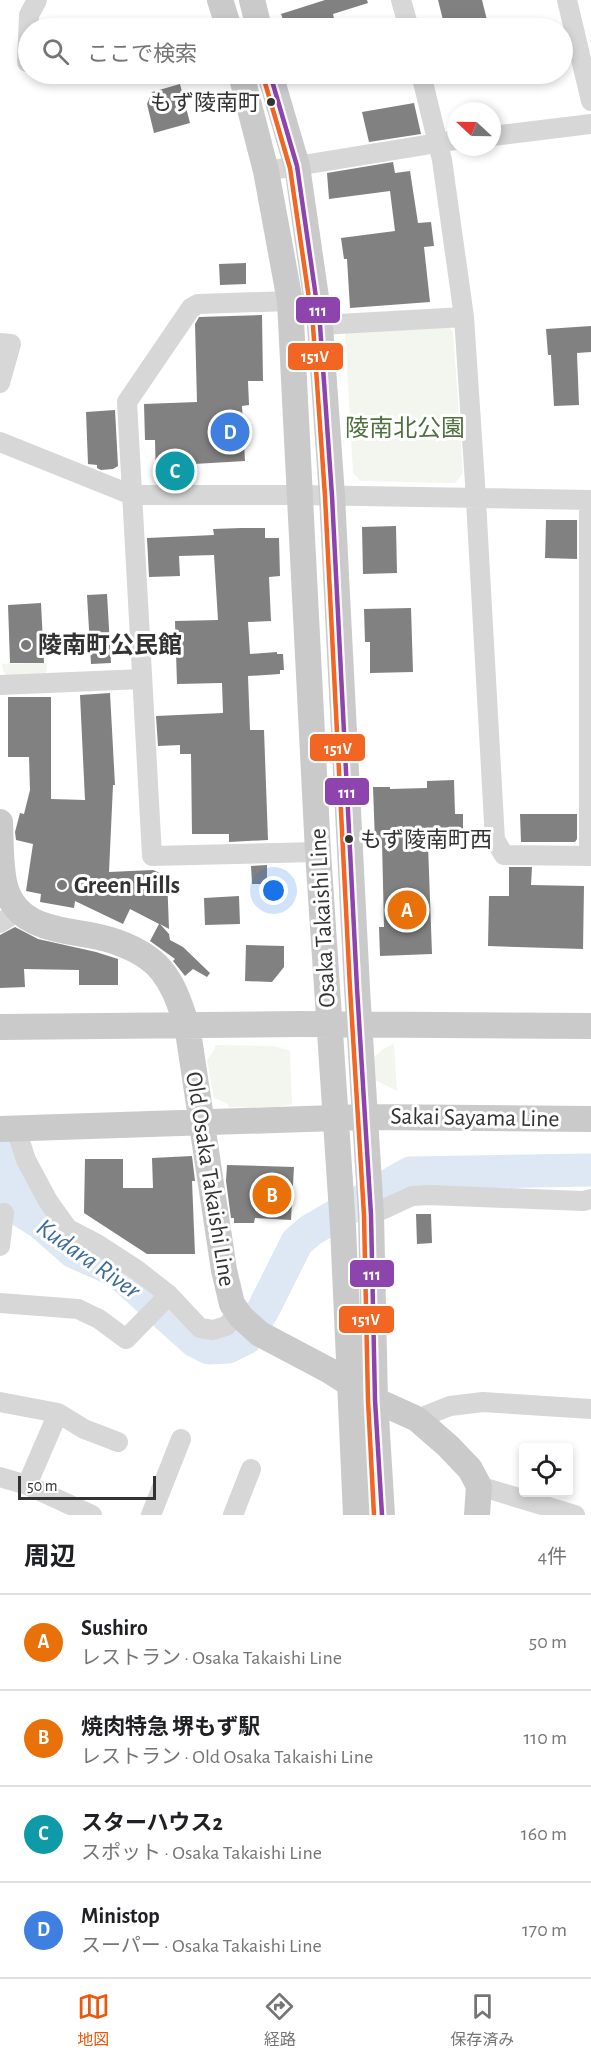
<!DOCTYPE html>
<html lang="ja">
<head>
<meta charset="utf-8">
<style>
	:root { --surface:#fff; --page:#f2f2f2; --text:#202124; --muted:#757577; --line:#e0e0e0; --accent:#ea580c }
	body { margin:0; font-family:"Alegreya Sans","Noto Sans JP",sans-serif; background:var(--page); color:var(--text) }
	.controls { position:absolute; right:18px; bottom:18px; display:grid; overflow:hidden; border-radius:6px; box-shadow:0 3px 9px #0003 }
	.controls button { width:54px; height:54px; display:grid; place-items:center; padding:0; border:0; border-bottom:2px solid var(--line); background:var(--surface); color:var(--text); font:30px sans-serif }
	.compass { position:absolute; left:447px; top:102px; width:54px; height:54px; border-radius:50%; background:var(--surface); box-shadow:0 3px 9px #0003; rotate:292deg }
	.scale { position:absolute; left:18px; bottom:15px; width:138px; box-sizing:border-box; padding-left:6px; border:3px solid #333; border-top:0; font-size:16px; line-height:21px; white-space:nowrap; color:#333; -webkit-text-stroke:4px #fff; paint-order:stroke }
	.you { position:absolute; left:274px; top:891px; width:21px; height:21px; margin:-15px; border:4px solid #fff; border-radius:50%; background:#1a73e8; box-shadow:0 0 0 9px #1a73e833 }
	.badge { display:grid; place-items:center; width:39px; height:39px; border-radius:50%; background:var(--accent); color:#fff; font-size:20px; font-weight:700 }
	.pin { position:absolute; translate:-50% -50%; border:3px solid #fff; box-shadow:0 2px 6px #0006 }
	.list { margin:0; padding:0; list-style:none }
	h2 { display:flex; justify-content:space-between; align-items:center; height:78px; margin:0; padding:0 24px; font-size:26px }
	h2 small { font-size:20px; font-weight:400; color:var(--muted) }
	.list li { display:grid; grid-template-columns:39px 1fr auto; gap:18px; align-items:center; box-sizing:border-box; height:96px; padding:0 24px; border-top:2px solid var(--line) }
	.list b { display:block; font-size:22px; white-space:nowrap }
	.list p { margin:0; font-size:20px; white-space:nowrap; color:var(--muted) }
	.list em { font-size:20px; font-style:normal; color:var(--muted) }
	.icon { flex:none; width:33px; height:33px; fill:none; stroke:currentColor; stroke-width:2; stroke-linecap:round; stroke-linejoin:round }
	.map { position:relative; flex:none; width:591px; height:1515px; overflow:hidden }
	.search { position:absolute; background:var(--surface); box-shadow:0 3px 9px #0003; left:18px; right:18px; top:18px; height:66px; display:flex; align-items:center; gap:15px; box-sizing:border-box; padding:0 21px; border-radius:33px; color:var(--muted); font-size:22px }
	.sheet { height:462px; background:var(--surface) }
	nav { display:flex; justify-content:space-around; align-items:center; box-sizing:border-box; height:84px; border-top:2px solid var(--line); background:var(--surface); font-size:16px; color:var(--muted) }
	nav a { display:grid; justify-items:center; gap:3px }
	nav .on { color:var(--accent) }
	.map>svg:first-child { display:block }
</style>
</head>
<body>
<div class="map">
<svg width="591" height="1515" viewBox="0 0 591 1515">
	<rect width="100%" height="100%" fill="#fff"/>
	<path fill="#f2f6ee" d="M446 325 453 331 463 473 455 483 361 481 353 473 345 331Z
		M47 663 46 676H7L3 671 2 664Z
		M394 1044 397 1091 375 1080 373 1058 383 1049Z
		M215 1045 274 1046 290 1051 292 1104 277 1107H229L228 1104 214 1098 207 1060 215 1049Z"/>
	<g fill="none" stroke-linecap="round" stroke-linejoin="round">
		<path stroke="#dde8f4" stroke-width="33" d="M0 1154 38 1219
			M0 1198 41 1223 74 1252 117 1271 195 1341 209 1348 228 1347 246 1338 264 1308 297 1242 311 1230 410 1173 591 1170"/>
	</g>
	<path fill="#818181" d="M325 0H367L368 3 333 14 336 28H286L281 14Z
		M438 0H482L487 20 457 28H445Z
		M180 84 190 123 154 133 147 104 152 92Z
		M414 103 421 134 369 142 362 112Z
		M393 162 395 173 410 171 418 223 431 222 434 246 424 247 430 302 350 308 347 259H344L341 238 395 231 390 191 329 199 327 173Z
		M246 263V284L220 285 219 264Z
		M262 315 263 381H248L249 405 242 406 245 461 194 464V483H156L155 440H145L144 404 197 402 195 324 199 317Z
		M591 326V352L577 353 579 405 554 406 551 355H548L546 329Z
		M115 410 118 466 113 469 101 470 97 468V465L88 464 86 412Z
		M546 520H577V559L545 558Z
		M396 526 397 573 363 574 362 527Z
		M241 528H265V538H279L280 576 269 577 271 621 248 622 250 654 277 652V654H283L284 670H280V674L248 676 250 730H264L268 840 229 842V834H192L191 754H180V745L158 746 156 716 223 713 222 683 177 684 175 621 218 620 214 555 179 556 180 576 149 577 147 538 214 535 213 529Z
		M107 594 111 663 91 664 87 595Z
		M41 603 44 663H10L8 605Z
		M411 608 413 672 370 673V642H365L364 609Z
		M110 693 115 785H113L109 872 153 870 167 876 169 929 160 924 169 934 170 940 183 947 210 973 207 977 193 969 185 976 173 961 175 959 150 941 159 924 130 909 123 924 75 901 74 908 40 902 41 894 26 891 33 844 16 840 15 832 20 813 24 814 30 790 29 757H8V697H51V799L85 800 80 695Z
		M454 780 455 814H463V829H457V843L428 845 432 954 380 956 379 927H384L382 842H375L373 787H390V789L427 788V781Z
		M520 814H577V839L575 842H521Z
		M267 865V884H252L251 866Z
		M509 867H532L531 885 584 886 583 949 488 946 489 896H509Z
		M239 896 240 924 205 925 204 898Z
		M15 927 38 939 96 952 118 959V985H79V970L24 969 25 987 0 988V935Z
		M246 945 284 946V967L272 982 245 981Z
		M192 1156 195 1181H192L195 1254H147L84 1213 85 1159H123V1188H153L152 1158Z
		M227 1165 294 1167 291 1220 255 1218 254 1223H234V1218H231L226 1181Z
		M416 1214H431L432 1243 417 1244Z"/>
	<g fill="none" stroke-linecap="round" stroke-linejoin="round">
		<path stroke="#d7d7d7" stroke-width="20" d="M401 0 409 28
			M567 0 591 101
			M27 62 29 15 37 0
			M421 74 442 160 464 317 475 483 495 840 504 855 591 856
			M492 136 591 124
			M266 171 456 140
			M290 301 198 304 191 308 127 402 152 856 318 852
			M320 325 464 317
			M0 343 11 344 0 383
			M0 442 132 495H299L591 500
			M589 500V856
			M0 685 142 679
			M0 923 18 911
			M16 1129 26 1160 48 1201 68 1229 97 1244 137 1270 169 1295 200 1328 213 1330 226 1326 238 1314
			M371 1215 412 1196 429 1195 583 1201 591 1199
			M0 1246 4 1213
			M0 1303 78 1309 99 1319 126 1339 169 1295
			M0 1402 58 1413 27 1485 92 1515
			M58 1413 84 1429 118 1442
			M417 1419 450 1406 483 1402 591 1409
			M0 1477 27 1485
			M479 1486 575 1515
			M151 1515 181 1439
			M233 1515 251 1469"/>
		<path stroke="#cacaca" stroke-width="26" d="M220 0 229 28
			M252 0 259 28
			M241 74 266 171 290 301 318 852 343 1227 356 1515
			M270 74 297 166 320 325 332 496 357 988 371 1215 375 1400 382 1515
			M0 822C1 843 0 866 5 886 17 930 62 929 99 937 121 942 148 953 162 971 175 987 180 1006 187 1025L224 1270 232 1304 241 1317 260 1334 330 1371 375 1400 417 1419 448 1446 470 1469 479 1486 477 1515
			M0 1027 299 1024 591 1026
			M0 1129 366 1117 591 1119"/>
		<defs>
			<path id="bus-1" d="M270 74 297 166 320 325 332 496 357 988 371 1215 375 1400 382 1515"/>
			<path id="bus-2" d="M263 76 290 168 313 326 325 496 350 988 364 1215 368 1400 374 1515"/>
		</defs>
		<use href="#bus-1" stroke="#fff" stroke-width="9"/>
		<use href="#bus-2" stroke="#fff" stroke-width="9"/>
		<use href="#bus-1" stroke="#8e44ad" stroke-width="4.5"/>
		<use href="#bus-2" stroke="#f26522" stroke-width="4.5"/>
	</g>
	<g fill="#333" stroke="#fff" stroke-width="2">
		<circle cx="271" cy="102" r="5"/>
		<circle cx="349" cy="839" r="5"/>
	</g>
	<g fill="#7a7a7a" stroke="#fff" stroke-width="2">
		<circle cx="26" cy="645" r="6"/>
		<circle cx="62" cy="885" r="6"/>
	</g>
	<g text-anchor="middle" stroke-width="6" stroke-linejoin="round" paint-order="stroke">
		<g font-size="22" fill="#333" stroke="#fff" text-anchor="end">
			<text x="260" y="110">もず陵南町</text>
			<text x="360" y="847" text-anchor="start">もず陵南町西</text>
		</g>
		<g font-size="24" fill="#50713e" stroke="#fff">
			<text x="405" y="436">陵南北公園</text>
		</g>
		<g font-size="24" font-weight="bold" fill="#333" stroke="#fff" text-anchor="start">
			<text x="38" y="653">陵南町公民館</text>
			<text x="74" y="893">Green Hills</text>
		</g>
		<g font-size="24" fill="#333" stroke="#fff">
			<text transform="translate(322 918) rotate(-93)" y="8">Osaka Takaishi Line</text>
			<text transform="translate(475 1117) rotate(1)" y="8">Sakai Sayama Line</text>
			<text transform="translate(211 1179) rotate(81)" y="8">Old Osaka Takaishi Line</text>
		</g>
		<g font-size="26" font-style="italic" fill="#3d6b99" stroke="#fff">
			<text transform="translate(89 1258) rotate(35)" y="9">Kudara River</text>
		</g>
	</g>
	<g stroke="#fff" stroke-width="2">
		<rect x="295" y="296" width="46" height="28" rx="6" fill="#8e44ad"/>
		<rect x="287" y="342" width="57" height="29" rx="6" fill="#f26522"/>
		<rect x="309" y="733" width="57" height="29" rx="6" fill="#f26522"/>
		<rect x="324" y="777" width="46" height="29" rx="6" fill="#8e44ad"/>
		<rect x="349" y="1259" width="46" height="29" rx="6" fill="#8e44ad"/>
		<rect x="338" y="1305" width="57" height="29" rx="6" fill="#f26522"/>
	</g>
	<g font-size="16" text-anchor="middle" font-weight="bold" fill="#fff">
		<text x="318" y="316">111</text>
		<text x="315" y="362">151V</text>
		<text x="338" y="754">151V</text>
		<text x="347" y="798">111</text>
		<text x="372" y="1280">111</text>
		<text x="366" y="1325">151V</text>
	</g>
</svg>
<div class="controls">
<button><svg class="icon" aria-label="locate" viewBox="0 0 24 24"><circle cx="12" cy="12" r="6"/><path d="M12 2v4M12 18v4M2 12h4M18 12h4"/></svg></button>
</div>
<svg class="compass" viewBox="-18 -18 36 36"><path d="M0-13l5 13h-10z" fill="#e53935"/><path d="M0 13l5-13h-10z" fill="#757577"/></svg>
<div class="scale">50 m</div>
<div class="you"></div>
<div class="pin badge" style="left:407px;top:910px;background:#e8710a">A</div>
<div class="pin badge" style="left:272px;top:1195px;background:#e8710a">B</div>
<div class="pin badge" style="left:175px;top:471px;background:#0f9aa8">C</div>
<div class="pin badge" style="left:230px;top:432px;background:#3f7fe0">D</div>
<div class="search"><svg class="icon" aria-label="search" viewBox="0 0 24 24"><circle cx="10" cy="10" r="6"/><path d="M15 15l6 6"/></svg>ここで検索</div>
</div>
<section class="sheet">
<h2>周辺<small>4件</small></h2>
<ul class="list">
<li><span class="badge" style="background:#e8710a">A</span><div><b>Sushiro</b><p>レストラン · Osaka Takaishi Line</p></div><em>50 m</em></li>
<li><span class="badge" style="background:#e8710a">B</span><div><b>焼肉特急 堺もず駅</b><p>レストラン · Old Osaka Takaishi Line</p></div><em>110 m</em></li>
<li><span class="badge" style="background:#0f9aa8">C</span><div><b>スターハウス2</b><p>スポット · Osaka Takaishi Line</p></div><em>160 m</em></li>
<li><span class="badge" style="background:#3f7fe0">D</span><div><b>Ministop</b><p>スーパー · Osaka Takaishi Line</p></div><em>170 m</em></li>
</ul>
</section>
<nav>
<a class="on"><svg class="icon" aria-label="map" viewBox="0 0 24 24"><path d="M3 6l6-2 6 2 6-2v14l-6 2-6-2-6 2zM9 4v14M15 6v14"/></svg>地図</a>
<a><svg class="icon" aria-label="directions" viewBox="0 0 24 24"><path d="M12 3l9 9-9 9-9-9zM9 14v-3h6M13 9l2 2-2 2"/></svg>経路</a>
<a><svg class="icon" aria-label="saved" viewBox="0 0 24 24"><path d="M7 4h10v16l-5-4-5 4z"/></svg>保存済み</a>
</nav>
</body>
</html>
